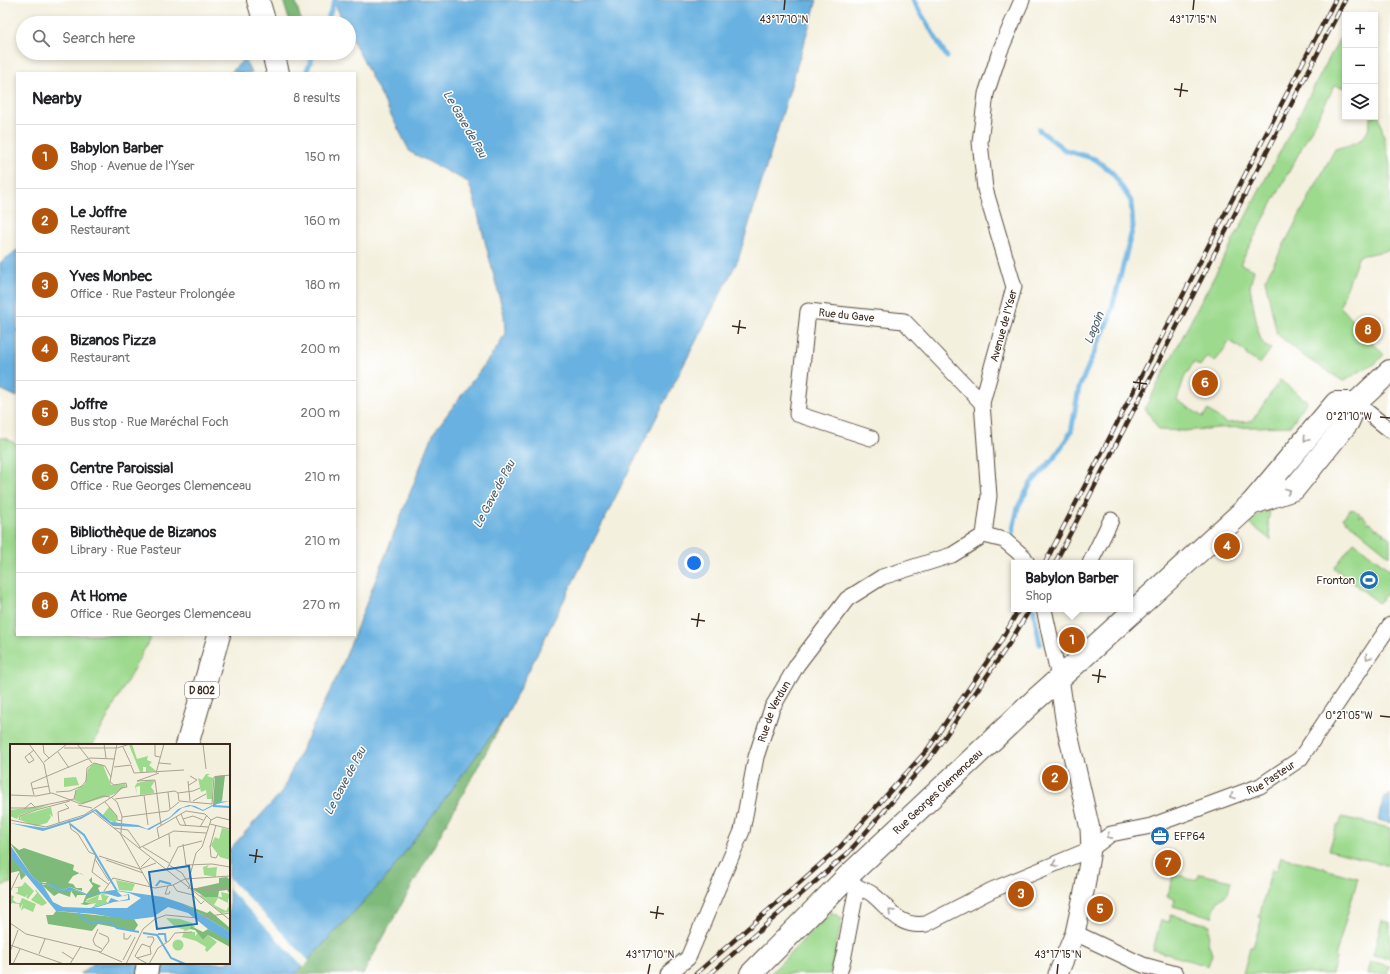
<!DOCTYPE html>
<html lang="en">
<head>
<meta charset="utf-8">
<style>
	:root { --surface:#fff; --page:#f2f2f2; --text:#202124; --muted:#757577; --line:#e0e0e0; --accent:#b45309 }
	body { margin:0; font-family:Pangolin,sans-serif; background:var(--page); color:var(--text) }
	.controls { position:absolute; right:12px; top:12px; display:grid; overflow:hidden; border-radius:0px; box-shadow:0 2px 6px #0003 }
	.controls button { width:36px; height:36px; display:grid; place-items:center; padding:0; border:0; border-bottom:1px solid var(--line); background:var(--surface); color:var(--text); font:20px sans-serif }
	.you { position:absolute; left:694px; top:563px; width:14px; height:14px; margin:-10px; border:3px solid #fff; border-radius:50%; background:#1a73e8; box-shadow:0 0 0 6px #1a73e833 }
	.badge { display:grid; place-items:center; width:26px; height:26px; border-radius:50%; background:var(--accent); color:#fff; font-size:13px; font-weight:700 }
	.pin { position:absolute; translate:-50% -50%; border:2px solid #fff; box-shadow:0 1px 4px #0006 }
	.popup { position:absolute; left:1011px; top:560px; width:122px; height:52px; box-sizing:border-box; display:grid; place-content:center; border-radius:0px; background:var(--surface); filter:drop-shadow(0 1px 3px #0005); font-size:13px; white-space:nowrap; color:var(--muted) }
	.popup b { font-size:15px; color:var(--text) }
	.popup::after { content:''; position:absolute; left:50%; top:100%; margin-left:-8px; border:8px solid transparent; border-top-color:var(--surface) }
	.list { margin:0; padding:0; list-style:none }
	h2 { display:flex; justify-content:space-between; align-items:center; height:52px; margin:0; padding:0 16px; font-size:17px }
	h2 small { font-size:13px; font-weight:400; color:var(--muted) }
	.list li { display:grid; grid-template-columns:26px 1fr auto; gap:12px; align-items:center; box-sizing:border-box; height:64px; padding:0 16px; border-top:1px solid var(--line) }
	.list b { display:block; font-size:15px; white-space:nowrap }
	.list p { margin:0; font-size:13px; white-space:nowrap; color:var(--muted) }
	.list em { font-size:13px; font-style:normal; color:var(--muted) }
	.icon { flex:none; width:22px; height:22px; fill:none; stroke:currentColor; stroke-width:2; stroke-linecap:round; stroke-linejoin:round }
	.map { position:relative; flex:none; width:1390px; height:974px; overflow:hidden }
	.search { position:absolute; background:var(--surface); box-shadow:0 2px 6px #0003; left:16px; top:16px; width:340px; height:44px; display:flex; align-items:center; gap:10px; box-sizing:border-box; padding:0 14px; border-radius:22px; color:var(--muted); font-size:15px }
	.panel { position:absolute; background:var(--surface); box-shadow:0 2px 6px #0003; left:16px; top:72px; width:340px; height:564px; border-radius:0px }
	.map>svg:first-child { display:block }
</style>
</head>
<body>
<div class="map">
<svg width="1390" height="974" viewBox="0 0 1390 974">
	<rect width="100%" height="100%" fill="#fff"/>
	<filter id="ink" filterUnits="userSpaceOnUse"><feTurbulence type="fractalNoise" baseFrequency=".025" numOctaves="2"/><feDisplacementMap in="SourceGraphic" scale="8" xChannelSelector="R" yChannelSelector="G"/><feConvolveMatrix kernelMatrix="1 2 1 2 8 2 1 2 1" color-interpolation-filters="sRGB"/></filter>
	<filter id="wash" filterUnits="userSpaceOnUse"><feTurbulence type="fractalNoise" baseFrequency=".012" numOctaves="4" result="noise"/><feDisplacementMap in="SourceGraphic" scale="16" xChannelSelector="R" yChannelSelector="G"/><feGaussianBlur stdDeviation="0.9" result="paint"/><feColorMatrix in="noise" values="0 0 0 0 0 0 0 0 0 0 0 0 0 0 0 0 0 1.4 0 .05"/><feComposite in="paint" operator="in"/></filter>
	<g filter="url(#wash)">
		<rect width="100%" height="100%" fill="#f4f0de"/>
		<path fill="#9dda8e" stroke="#6c8256" d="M1345 28V88L1335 85 1240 264 1254 270 1250 287 1258 330 1261 340 1265 346 1271 349 1260 364 1246 355 1247 353 1230 341 1215 362 1207 356 1200 366 1194 362 1184 378 1177 400 1203 417 1208 410 1226 423 1252 421 1280 380 1307 401 1290 426 1219 428 1184 431 1159 430 1145 408Z
			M1375 98 1390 164V250L1359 256 1340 306 1384 355 1375 364 1358 372 1348 379 1343 381 1308 359 1277 334 1265 280 1335 149C1355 143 1370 142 1370 117H1375Z
			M0 438H6L17 445V635H152L98 735 93 745H11V883L0 886Z
			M1350 509 1352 510 1353 509 1360 514 1359 515 1360 517 1362 515 1367 520 1366 521 1368 523 1369 521 1375 527 1376 529 1377 528 1384 533 1383 535 1384 536 1386 535 1390 538V556L1343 518Z
			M1270 510 1268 522 1271 540 1246 521Z
			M1354 542 1390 570V589L1379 603 1334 568Z
			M1342 817 1390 828V866L1329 850 1337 825 1339 826Z
			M1281 857 1325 868 1324 869 1358 878 1335 957 1336 958 1332 974H1243L1250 947H1253L1262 918 1259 917 1272 869 1277 870Z
			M1200 874 1231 881 1228 893 1218 901 1215 907 1212 917 1173 906 1175 899 1167 897 1173 876H1184C1188 880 1191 880 1197 879Z
			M831 912 842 918 831 972 829 974H770Z
			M1171 915 1210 925 1208 942 1212 954 1208 966 1153 950 1161 920 1169 922Z
			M1382 920 1390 922V959L1373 955Z
			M1371 961 1389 966 1387 974H1368Z"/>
		<path fill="#7eba79" stroke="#5c724c" d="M283 0H295L302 23H290Z
			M506 716 363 974H295L385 879Z"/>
		<path fill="#68b1e0" stroke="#526e7f" d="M333 0H817L738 260 621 486 506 716 385 879 295 974H80L94 963H229V850L281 793 341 668 354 635H355V632L434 432 499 345 505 333 504 315 473 195 468 182 410 152 349 33V23H344Z
			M244 59 252 73H230Z
			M17 250V397L0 389V263Z
			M1390 794V823L1378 820 1384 796 1387 797Z"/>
		<path fill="#f4f0de" d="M229 878 309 961 304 967 229 889Z"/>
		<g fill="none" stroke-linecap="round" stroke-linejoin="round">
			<path stroke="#68b1e0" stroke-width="5" d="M913 0 947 57
				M326 23 335 0
				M306 73 314 53
				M1012 542 1011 538 1018 507 1031 483 1054 458 1071 432 1079 388 1110 316 1133 227 1131 201 1112 172 1095 159 1065 150 1039 130
				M1033 609 1040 644"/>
		</g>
	</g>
	<g filter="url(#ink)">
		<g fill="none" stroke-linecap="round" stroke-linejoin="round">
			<defs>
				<g id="minor">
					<path d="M1356 403 1390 430"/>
					<path id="s1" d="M871 438 797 414 808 311 904 321 982 403"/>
					<path id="s2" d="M984 535 989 496 982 403 1014 287 985 189 980 142 986 94 1000 51 1022 0"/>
					<path d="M984 535 1004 540 1024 557 1027 563"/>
					<path d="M1090 563 1111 520"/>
					<path d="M1044 609 1059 678"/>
					<path id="s3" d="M848 876C851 880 854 885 858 887 863 890 868 891 872 894 891 909 898 928 926 924L992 890 1091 849 1111 834 1151 826 1260 786 1300 759 1390 625"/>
					<path d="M1075 933 1143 965 1176 974"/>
					<path id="s4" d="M668 974 688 958 742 831 756 757 772 708 797 665 847 599 882 577 952 555 984 535"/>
					<path d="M839 974 844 955 857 887"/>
				</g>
				<path id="tertiary" d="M1058 974 1075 933 1085 887 1091 849 1090 829 1066 725 1059 678"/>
				<g id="secondary">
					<path d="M1252 503 1336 403H1356"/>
					<path id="s5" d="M751 974 848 876 1036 699 1081 659 1251 504 1294 489 1348 422 1356 403 1390 371"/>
				</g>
				<path id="primary" d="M258 0 265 23
					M273 53 278 73
					M187 745 219 635
					M146 974 148 963"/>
			</defs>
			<use href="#minor" stroke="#57483b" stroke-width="17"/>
			<use href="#tertiary" stroke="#57483b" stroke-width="21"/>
			<use href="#secondary" stroke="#57483b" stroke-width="24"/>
			<use href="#primary" stroke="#57483b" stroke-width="24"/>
			<use href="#minor" stroke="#fff" stroke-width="15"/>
			<use href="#tertiary" stroke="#fff" stroke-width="19"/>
			<use href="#secondary" stroke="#fff" stroke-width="22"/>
			<use href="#primary" stroke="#fff" stroke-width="22"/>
			<defs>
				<path id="rail" d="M1045 563 1335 0
					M1055 563 1345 0
					M696 974 840 847 927 750 1001 641 1019 609
					M710 974 848 853 933 754 1009 644 1030 609"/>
			</defs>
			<use href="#rail" stroke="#3b2a1e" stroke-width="4.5"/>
			<use href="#rail" stroke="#fff" stroke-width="3" stroke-dasharray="9" stroke-linecap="butt"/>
		</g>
		<defs><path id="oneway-chevron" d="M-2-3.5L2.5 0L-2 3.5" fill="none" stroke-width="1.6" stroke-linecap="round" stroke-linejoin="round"/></defs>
		<g stroke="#a79f9a">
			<use href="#oneway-chevron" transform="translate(1306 439) rotate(130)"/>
			<use href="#oneway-chevron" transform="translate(1288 491) rotate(-21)"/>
			<use href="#oneway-chevron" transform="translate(1368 657) rotate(124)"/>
			<use href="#oneway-chevron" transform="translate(1232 796) rotate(160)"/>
			<use href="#oneway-chevron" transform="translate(1109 836) rotate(151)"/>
			<use href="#oneway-chevron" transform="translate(1055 864) rotate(158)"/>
			<use href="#oneway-chevron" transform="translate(891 912) rotate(-136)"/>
		</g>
	</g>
	<path fill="none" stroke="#3b2a1e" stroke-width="1.5" d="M784 10 785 0M1193 10 1194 0M1174 89 1188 91M1180 97 1182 83M732 326 746 328M738 334 740 320M1133 382 1147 384M1139 390 1141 376M1380 417 1390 418M691 619 705 621M697 627 699 613M1092 675 1106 677M1098 683 1100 669M1380 716 1390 717M249 855 263 857M255 863 257 849M650 912 664 914M656 919 658 906M648 974 650 964M1057 974 1058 964"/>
	<defs>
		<symbol id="stadium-disc" viewBox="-11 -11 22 22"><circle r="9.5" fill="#1f6fb2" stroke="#fff"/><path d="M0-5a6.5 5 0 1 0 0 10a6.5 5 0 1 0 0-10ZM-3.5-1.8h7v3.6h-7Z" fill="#fff"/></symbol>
		<symbol id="office-disc" viewBox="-11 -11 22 22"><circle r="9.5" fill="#1f6fb2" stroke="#fff"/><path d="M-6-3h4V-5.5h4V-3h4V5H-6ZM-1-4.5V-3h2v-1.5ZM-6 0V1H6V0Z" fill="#fff"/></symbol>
	</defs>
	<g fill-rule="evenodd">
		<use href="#stadium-disc" x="1358" y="569" width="22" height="22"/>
		<use href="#office-disc" x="1149" y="825" width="22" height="22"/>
	</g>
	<g text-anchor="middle" stroke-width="3" stroke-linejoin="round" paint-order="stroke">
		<rect fill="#fff" stroke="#766a62" stroke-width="1" x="185" y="682" width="34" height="16" rx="3"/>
		<g font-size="10" font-weight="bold" fill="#3b2a1e">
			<text x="202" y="694">D 802</text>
		</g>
		<g font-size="11" fill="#3b2a1e" stroke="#fff">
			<text dy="4" stroke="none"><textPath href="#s1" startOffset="220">Rue du Gave</textPath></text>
			<text dy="4" stroke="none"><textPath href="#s2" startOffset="213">Avenue de l'Yser</textPath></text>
			<text dy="4" stroke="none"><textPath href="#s4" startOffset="288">Rue de Verdun</textPath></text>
			<text dy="4" stroke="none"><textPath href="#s3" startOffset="472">Rue Pasteur</textPath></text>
			<text dy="4" stroke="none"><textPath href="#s5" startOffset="261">Rue Georges Clemenceau</textPath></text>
		</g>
		<g font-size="11" fill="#3b2a1e" stroke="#fff" text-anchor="end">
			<text x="1355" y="584">Fronton</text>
			<text x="1174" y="840" text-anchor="start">EFP64</text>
		</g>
		<g font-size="12" font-style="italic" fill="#4d606c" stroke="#fff">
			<text transform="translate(465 124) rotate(60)" y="4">Le Gave de Pau</text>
			<text transform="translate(1094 328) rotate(-68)" y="4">Lagoin</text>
			<text transform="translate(494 494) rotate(-62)" y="4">Le Gave de Pau</text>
			<text transform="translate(345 781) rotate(-62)" y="4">Le Gave de Pau</text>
		</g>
	</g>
	<g transform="translate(10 744)">
		<rect width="220" height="220" fill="#f4f0de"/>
		<path d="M122 0 127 15 138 12 137 16 142 18 139 21 146 27 136 28V23H133V28H130L119 1ZM84 19 93 21 101 41 115 40 116 42 105 50 73 60 64 56 66 46 75 40 78 25ZM196 30H200L197 32 203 34 202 55H197L196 46 191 48 188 34 192 36ZM66 33 69 41 54 43V34ZM141 36 145 37 141 43 144 47V42V49L130 51V42L126 43 127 51 125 42 127 39ZM39 61 10 71 7 75 0 72V66ZM41 63 43 73 39 70 41 73 37 79 26 82 10 76 11 72ZM99 63 107 72 106 80 92 72ZM212 84 220 86V116L210 113 201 101 205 93 209 95ZM199 121 197 124 207 123 206 133 194 131 193 123ZM106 136 125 140 122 147 109 146ZM15 138 24 147 18 155 16 153 18 150 15 153 5 149 8 148V144H3L12 142ZM25 146H26L37 159 32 162 21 156 27 149ZM211 148 220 150 218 157 220 168 212 169 189 151 212 153ZM208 154 220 160 216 167 204 161ZM91 150 94 149 98 150 93 151 99 152 96 157 98 159 83 163 86 159 76 161H74L70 160 81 159 75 157 89 151 88 156H92ZM0 151 4 152 3 156 7 159H10L12 154 26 160 23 168 14 164 11 167 13 159 10 165 9 160 2 159 0 161ZM156 174 170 175 182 179 185 183 173 188 175 186 165 183ZM174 188H185V192L188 189 193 196 198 191 207 198 197 208 195 206 196 203 186 197 172 193ZM162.5 201a5.5 5.5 0 1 1 11 0a5.5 5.5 0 1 1-11 0Z" fill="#9dda8e" fill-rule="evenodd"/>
		<path d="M215 31 212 57 203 62 205 32ZM0 99 9 106 14 104 64 121 63 126 75 132 70 129 63 132 58 139 63 140 66 144H72V147L60 143 53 146 35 138 30 139 22 132ZM0 111 16 131 11 136 9 127 0 129ZM82 133V138L91 142 88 144 91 150 77 155 75 158 81 159 76 161 70 159H73L76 151H67L66 154 61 147 60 153 49 149 44 152 32 141 37 140 51 147 65 146 76 151 83 142 79 136ZM217 133 220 136V150L217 146 209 147 208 153H195L182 145 209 139V134ZM174 160 197 169 200 167 220 184V188ZM46 167 124 175 128 181 124 187 88 180 82 187 38 180 36 171H43ZM181 182 193 188 198 185 216 194 220 197V203L198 191 193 196 185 186 180 185Z" fill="#7eba79"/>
		<path d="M220 57 207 60 193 67 181 62 172 64 160 74 139 86 129 83 103 82 90 72 85 67 71 75 33 87 0 79 35 84 71 73 86 65 101 78 128 81 137 85 160 73 168 65 179 61 185 62 193 66 208 58ZM0 101 22 132 30 139H40L53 146 60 143 77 150 104 146 153 153 174 160 220 188V197L198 185 178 169 158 163 143 173 119 176 84 170 46 167 1 113ZM32 140H37L52 148 65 146 76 151 94 149 108 153 118 151V155L109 157 101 154 98 159 80 164 53 163 43 158ZM107 147 119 149 131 154 117 164H84L104 158 120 156 119 150 112 152Z" fill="#68b1e0" fill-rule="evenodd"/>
		<path fill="none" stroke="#68b1e0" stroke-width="2" d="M203 62 220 63M60 80 74 91 107 147M146 142 150 137 161 140M68 169 79 179 100 178 107 184 129 188M133 189 147 191 161 214 175 220M148 190H155L156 198"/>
		<path fill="none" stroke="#aaa191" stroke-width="1" d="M19 0 34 20 40 49M33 0 34 9 39 14M67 0 82 19M94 0 96 14M145 0V12L150 13M193 0 196 25M113 3 121 20M54 4H107L120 0M48 8 59 24M19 9 24 16 19 19 15 13 24 6M34 18 57 0M149 19 161 20M121 21 124 29 174 26M104 23 121 21M146 29 154 0M149 29 127 37 145 36 151 81M178 37 180 57M179 41 187 36 180 32M22 45 39 42M46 48 60 47 72 42 76 37 77 24 84 19 95 22 101 33M158 48 160 65M168 49 183 47 190 44M0 51 26 52 42 49 71 60 93 52 100 53M24 51 21 39 80 14 105 15M134 51 138 81M101 53 107 58 112 72 111 89M105 55 165 47 168 49 169 57M169 57 202 60 204 33 220 31M183 57 196 50M95 58 107 72V76L112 77M68 61 82 64M0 64H20L64 55 66 46M14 65 21 59 25 63M81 66 220 176M171 70 176 82M112 73 158 67 169 58M166 73 170 81 198 83M173 75 183 72 193 76M0 76 36 83 74 71 105 51 111 44 117 43 116 39 104 41 100 38 107 0M9 76 10 72 26 66 60 57M59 76 61 85 68 90 79 108 86 111 82 128 98 140M201 76 207 73 220 76M49 79 48 68 59 64 55 60M200 80 220 85M190 83 197 71M104 84 118 86 130 103M110 89 140 142M159 90 160 103M149 94 147 84 176 67 195 70 201 76M173 100 176 121 202 120 220 123M200 102 201 113 206 114 208 110M133 103 159 119M200 103 206 81M129 104 164 87 196 89M89 112 130 125 146 119M85 115 99 137M96 116 133 129M159 121 172 129 180 142 178 145M131 123 140 114M157 125 168 103 192 97M179 135 186 109 192 103 201 76M163 141 175 135 220 132M163 141 167 147 183 151 191 160 194 157M158 142 155 150H159L160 147M181 145 220 144M94 147 103 134 145 144 163 141M0 148 9 129M0 179 16 190 91 208M88 185 83 196 85 201 92 205M89 189 98 193 99 197 91 208M114 189V195H118L121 191M137 193H143L144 196 140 203M132 200 140 203 141 210 127 214 125 212ZM0 201 54 220M0 208 8 186M52 208 63 215M89 208 112 218M29 210 35 195M127 214 138 220M113 216 125 193M3 220 10 205M60 220 71 202M116 220 133 185 145 175 156 171 187 174 220 169M139 220 148 204 159 197 165 189 182 188"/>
		<path fill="#1f6fb2" fill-opacity="0.15" stroke="#1f6fb2" stroke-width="2" d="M179 122 187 180 147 185 139 128Z"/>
		<rect width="220" height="220" fill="none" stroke="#3b2a1e" stroke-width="2"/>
	</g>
	<g font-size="10" text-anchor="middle" fill="#3b2a1e" stroke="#fff" stroke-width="3" stroke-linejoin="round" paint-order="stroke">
		<text x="784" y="23">43°17'10"N</text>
		<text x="1193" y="23">43°17'15"N</text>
		<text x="1349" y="420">0°21'10"W</text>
		<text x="1349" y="719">0°21'05"W</text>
		<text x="650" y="958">43°17'10"N</text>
		<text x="1058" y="958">43°17'15"N</text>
	</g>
</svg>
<div class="controls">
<button>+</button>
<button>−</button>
<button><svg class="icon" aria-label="layers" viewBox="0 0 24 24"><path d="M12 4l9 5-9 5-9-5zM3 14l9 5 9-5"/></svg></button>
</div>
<div class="you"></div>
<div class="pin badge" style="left:1072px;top:640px">1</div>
<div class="popup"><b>Babylon Barber</b>Shop</div>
<div class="pin badge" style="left:1055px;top:778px">2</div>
<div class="pin badge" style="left:1021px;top:894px">3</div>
<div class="pin badge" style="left:1227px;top:546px">4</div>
<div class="pin badge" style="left:1100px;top:909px">5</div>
<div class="pin badge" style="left:1205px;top:383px">6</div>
<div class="pin badge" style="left:1168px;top:863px">7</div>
<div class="pin badge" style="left:1368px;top:330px">8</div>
<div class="search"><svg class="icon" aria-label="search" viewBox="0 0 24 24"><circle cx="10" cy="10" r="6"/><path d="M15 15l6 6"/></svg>Search here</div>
<section class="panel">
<h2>Nearby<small>8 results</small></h2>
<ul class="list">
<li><span class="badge">1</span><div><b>Babylon Barber</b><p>Shop · Avenue de l'Yser</p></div><em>150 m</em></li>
<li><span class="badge">2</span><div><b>Le Joffre</b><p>Restaurant</p></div><em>160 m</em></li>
<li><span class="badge">3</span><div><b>Yves Monbec</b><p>Office · Rue Pasteur Prolongée</p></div><em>180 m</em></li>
<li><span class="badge">4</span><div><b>Bizanos Pizza</b><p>Restaurant</p></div><em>200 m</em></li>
<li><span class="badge">5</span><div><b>Joffre</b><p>Bus stop · Rue Maréchal Foch</p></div><em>200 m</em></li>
<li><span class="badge">6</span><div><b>Centre Paroissial</b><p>Office · Rue Georges Clemenceau</p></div><em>210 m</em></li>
<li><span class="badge">7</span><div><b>Bibliothèque de Bizanos</b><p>Library · Rue Pasteur</p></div><em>210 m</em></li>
<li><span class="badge">8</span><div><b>At Home</b><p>Office · Rue Georges Clemenceau</p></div><em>270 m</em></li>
</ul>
</section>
</div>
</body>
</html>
